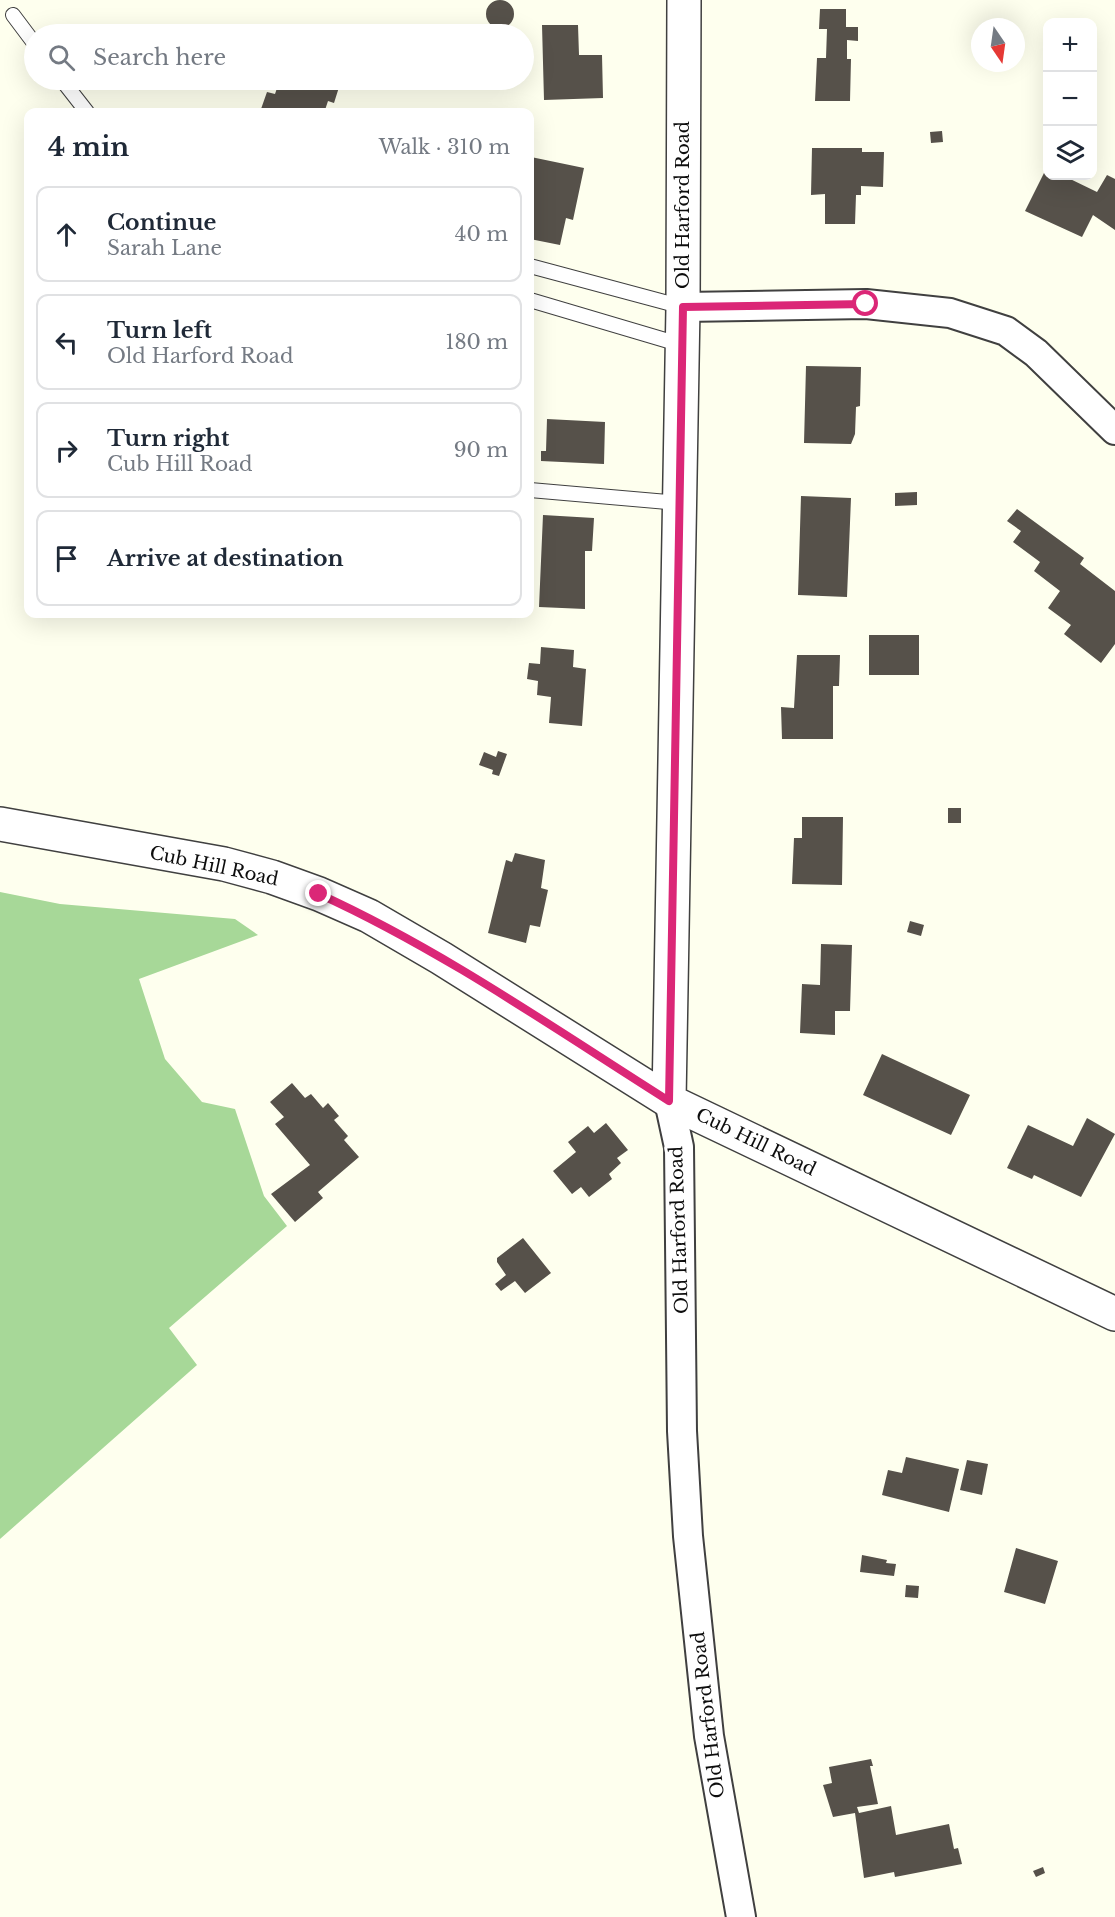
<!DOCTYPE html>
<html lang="en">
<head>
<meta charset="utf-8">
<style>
	:root { --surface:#fff; --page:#f2f2f3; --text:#1f2937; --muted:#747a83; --line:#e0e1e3 }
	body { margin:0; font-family:"Libre Baskerville",serif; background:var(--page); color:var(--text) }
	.controls { position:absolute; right:18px; top:18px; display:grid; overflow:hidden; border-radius:12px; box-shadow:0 6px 24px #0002 }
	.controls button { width:54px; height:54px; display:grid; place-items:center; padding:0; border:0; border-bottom:2px solid var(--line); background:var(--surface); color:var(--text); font:30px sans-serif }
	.compass { position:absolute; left:971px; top:18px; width:54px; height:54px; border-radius:50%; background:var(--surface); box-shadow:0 6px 24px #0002; rotate:167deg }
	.stop { position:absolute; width:18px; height:18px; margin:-14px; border:4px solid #db2777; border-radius:50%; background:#fff }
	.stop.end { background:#db2777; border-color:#fff; box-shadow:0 2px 6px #0008 }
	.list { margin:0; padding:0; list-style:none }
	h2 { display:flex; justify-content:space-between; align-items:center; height:78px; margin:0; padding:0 24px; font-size:26px }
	h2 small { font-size:20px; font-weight:400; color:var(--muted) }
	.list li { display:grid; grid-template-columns:39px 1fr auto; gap:18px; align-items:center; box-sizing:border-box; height:96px; margin:0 12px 12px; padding:0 12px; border:2px solid var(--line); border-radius:12px }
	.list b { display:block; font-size:22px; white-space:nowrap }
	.list p { margin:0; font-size:20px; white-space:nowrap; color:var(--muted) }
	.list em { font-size:20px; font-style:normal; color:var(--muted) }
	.icon { flex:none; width:33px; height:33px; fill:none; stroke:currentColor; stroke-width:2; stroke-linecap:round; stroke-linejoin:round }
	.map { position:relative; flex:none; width:1115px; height:1917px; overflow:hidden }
	.search { position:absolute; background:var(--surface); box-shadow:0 6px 24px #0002; left:24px; top:24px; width:510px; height:66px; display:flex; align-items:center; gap:15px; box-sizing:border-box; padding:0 21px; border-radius:33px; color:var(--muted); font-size:22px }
	.panel { position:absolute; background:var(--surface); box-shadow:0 6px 24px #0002; left:24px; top:108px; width:510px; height:510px; border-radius:12px }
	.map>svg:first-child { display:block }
</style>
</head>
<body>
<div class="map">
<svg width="1115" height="1917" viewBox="0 0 1115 1917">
	<rect width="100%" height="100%" fill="#feffee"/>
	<path fill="#a7d898" d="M0 892 60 904 235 919 258 935 139 979 165 1059 202 1102 235 1109 264 1196 287 1226 169 1328 197 1365 0 1539Z"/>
	<path fill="#56514a" d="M486 14a14 14 0 1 1 28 0a14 14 0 1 1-28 0Z
		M820 9H846V27H858V41L847 40V59H851L850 101H815L817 58H826L827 29H819Z
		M542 25H578L579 55H602L603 98 544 100Z
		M285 80H327L340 84 334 103 328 101 325 110 321 108 319 112H269L261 109 267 92 275 94 279 82 284 83Z
		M942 131 943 142 931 143 930 132Z
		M812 148H862V152H884L883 187 861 186V195H856L855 224H825V194L811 195Z
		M531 157 584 168 573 220 566 218 560 245 530 239Z
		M1048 165V176H1064L1097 192 1107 175 1115 179V230L1093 215 1082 237 1025 211Z
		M806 366 861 367 860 406 856 407 855 434 851 444 804 443Z
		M547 419 605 422 604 464 541 461V451H546Z
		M917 492V505L895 506V493Z
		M801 496 851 498 847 597 798 595Z
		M1017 509 1084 558 1080 564 1115 591V644L1101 663 1064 634 1071 625 1048 608 1060 591 1034 571 1040 562 1013 542 1021 531 1007 521Z
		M543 515 594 518 592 551H585V609L539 607Z
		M869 635H919V675H869Z
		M541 647 574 650 573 667 586 669 582 726 549 723 551 697 537 695 538 681 527 679 529 663 540 664Z
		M797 655H840L839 686H833V739H782L781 707 794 708Z
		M498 751 507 754 499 776 492 774 493 770 479 765 484 752 496 757Z
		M948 808H961V823H948Z
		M802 817H843L842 885 792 884 794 838H802Z
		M515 853 545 860 541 888 548 890 540 927 530 925 526 943 488 933 506 860 512 862Z
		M910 921 924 925 921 936 907 932Z
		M821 944 852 945 850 1011H835V1035L800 1033 802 984 820 985Z
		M882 1054 970 1095 951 1135 863 1095Z
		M292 1083 305 1098 311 1094 323 1108 328 1103 339 1116 334 1120 348 1136 344 1140 359 1157 318 1192 323 1198 295 1222 271 1194 310 1165 275 1124 284 1117 270 1102Z
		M1087 1118 1115 1134 1081 1197 1034 1175 1032 1179 1007 1168 1028 1125 1073 1146Z
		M606 1123 628 1150 617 1158 621 1163 609 1174 612 1179 589 1197 581 1187 572 1194 553 1171 576 1152 568 1142 588 1126 594 1133Z
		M523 1238 551 1273 525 1293 515 1281 501 1291 495 1284 506 1275 497 1262V1258Z
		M906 1457 959 1469 949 1512 882 1495 888 1470 902 1473Z
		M967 1460 988 1464 982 1495 960 1490Z
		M1016 1548 1058 1561 1045 1604 1004 1592Z
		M862 1555 887 1560 886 1563 896 1564 894 1576 860 1572Z
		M906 1585 919 1586 918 1598 905 1597Z
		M871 1759 873 1766H870L878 1804 857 1807 859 1813 891 1806 896 1835 949 1824 954 1849 958 1848 962 1864 895 1877 894 1872 864 1878 855 1813 833 1817 823 1785 832 1783 829 1767Z
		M1043 1867 1045 1873 1036 1877 1033 1871Z"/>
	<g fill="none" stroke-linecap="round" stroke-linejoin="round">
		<defs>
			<path id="service" d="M13 15 34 43
				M62 80 87 112
				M530 266 683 307
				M530 300 682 345
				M530 490 679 503"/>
			<path id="minor" d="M683 307 866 304 950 313 1006 331 1036 353 1115 430
				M669 1101 679 1147 682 1431 688 1536 709 1736 741 1917"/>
			<path id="tertiary" d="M0 824 224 864 272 877 319 894 369 916 441 958 669 1101 1115 1314
				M669 1101 683 307 684 0"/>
		</defs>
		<use href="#service" stroke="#404040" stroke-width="16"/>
		<use href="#minor" stroke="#404040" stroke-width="32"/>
		<use href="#tertiary" stroke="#404040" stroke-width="36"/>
		<use href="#service" stroke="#fff" stroke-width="14"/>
		<use href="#minor" stroke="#fff" stroke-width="28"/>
		<use href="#tertiary" stroke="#fff" stroke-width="33"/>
	</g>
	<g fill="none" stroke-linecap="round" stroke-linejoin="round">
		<path stroke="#db2777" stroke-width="8" d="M319 894C442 950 555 1029 669 1101L683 307 866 304"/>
	</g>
	<g text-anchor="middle" stroke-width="6" stroke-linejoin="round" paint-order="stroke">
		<g font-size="18" fill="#0d0d0d" stroke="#fff">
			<text transform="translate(683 205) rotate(-90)" y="6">Old Harford Road</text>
			<text transform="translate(214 866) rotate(12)" y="6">Cub Hill Road</text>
			<text transform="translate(756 1142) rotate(26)" y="6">Cub Hill Road</text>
			<text transform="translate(679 1230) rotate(-92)" y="6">Old Harford Road</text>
			<text transform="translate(708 1715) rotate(-97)" y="6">Old Harford Road</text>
		</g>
	</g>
</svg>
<div class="controls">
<button>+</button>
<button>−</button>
<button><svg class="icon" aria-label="layers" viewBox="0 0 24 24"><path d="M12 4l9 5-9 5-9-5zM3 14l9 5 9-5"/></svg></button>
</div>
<svg class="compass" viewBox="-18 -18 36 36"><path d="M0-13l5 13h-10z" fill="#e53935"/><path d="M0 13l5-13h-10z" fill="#747a83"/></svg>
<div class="stop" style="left:866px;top:304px"></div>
<div class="stop end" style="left:319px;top:894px"></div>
<div class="search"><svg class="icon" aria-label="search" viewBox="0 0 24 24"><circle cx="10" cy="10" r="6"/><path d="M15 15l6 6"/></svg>Search here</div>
<section class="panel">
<h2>4 min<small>Walk · 310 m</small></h2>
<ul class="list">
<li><svg class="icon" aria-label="ahead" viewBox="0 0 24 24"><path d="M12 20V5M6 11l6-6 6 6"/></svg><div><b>Continue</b><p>Sarah Lane</p></div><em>40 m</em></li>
<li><svg class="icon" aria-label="left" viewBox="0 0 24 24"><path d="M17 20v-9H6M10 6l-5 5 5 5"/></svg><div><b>Turn left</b><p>Old Harford Road</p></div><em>180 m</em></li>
<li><svg class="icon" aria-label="right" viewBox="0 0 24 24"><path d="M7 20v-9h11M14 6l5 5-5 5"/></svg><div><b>Turn right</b><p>Cub Hill Road</p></div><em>90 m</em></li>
<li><svg class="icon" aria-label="arrive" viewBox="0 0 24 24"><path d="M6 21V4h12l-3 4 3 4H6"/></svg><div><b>Arrive at destination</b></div></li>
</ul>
</section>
</div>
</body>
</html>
